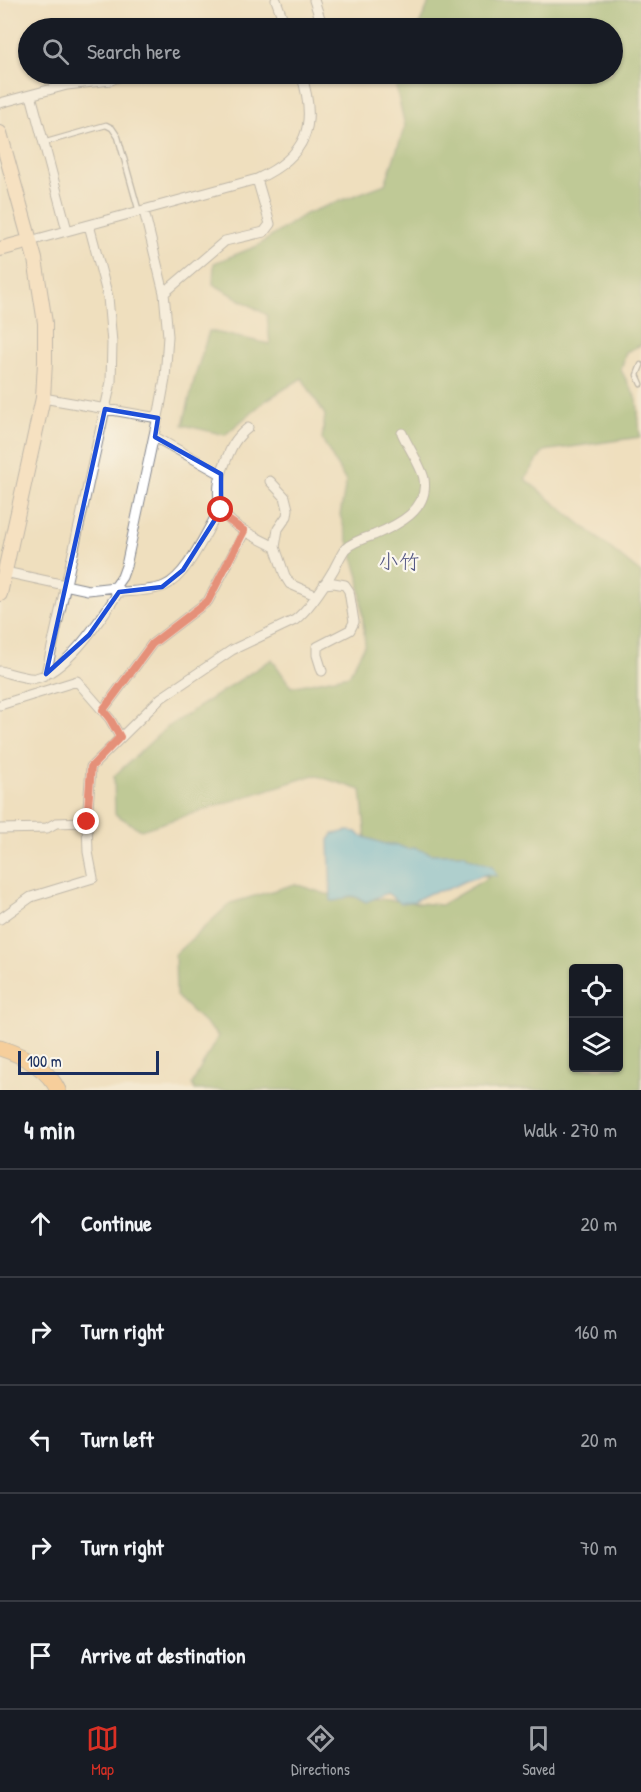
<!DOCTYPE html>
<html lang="en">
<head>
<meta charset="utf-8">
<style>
	:root { --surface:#171b24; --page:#242831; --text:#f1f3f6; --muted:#9ea1a6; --line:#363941; --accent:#d93025 }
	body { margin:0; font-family:"Patrick Hand","Klee One",sans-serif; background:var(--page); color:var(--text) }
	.controls { position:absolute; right:18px; bottom:18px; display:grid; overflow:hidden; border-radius:6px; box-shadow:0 2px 4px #0004 }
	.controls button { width:54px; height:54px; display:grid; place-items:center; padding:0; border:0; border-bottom:2px solid var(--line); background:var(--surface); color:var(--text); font:30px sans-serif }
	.scale { position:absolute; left:18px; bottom:15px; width:141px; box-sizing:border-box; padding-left:6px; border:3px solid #1b2f5e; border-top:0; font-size:16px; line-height:21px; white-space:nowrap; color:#1b2f5e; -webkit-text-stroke:4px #fbf7ec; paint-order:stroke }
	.stop { position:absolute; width:18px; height:18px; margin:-14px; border:4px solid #d93025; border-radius:50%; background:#fff }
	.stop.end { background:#d93025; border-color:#fff; box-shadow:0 2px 6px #0008 }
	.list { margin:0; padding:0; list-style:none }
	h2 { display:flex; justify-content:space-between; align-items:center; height:78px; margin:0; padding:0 24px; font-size:26px }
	h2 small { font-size:20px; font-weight:400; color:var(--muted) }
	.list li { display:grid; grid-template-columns:39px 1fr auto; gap:18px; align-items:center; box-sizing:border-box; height:108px; padding:0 24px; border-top:2px solid var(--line) }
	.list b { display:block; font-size:22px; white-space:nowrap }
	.list em { font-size:20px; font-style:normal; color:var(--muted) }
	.icon { flex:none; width:33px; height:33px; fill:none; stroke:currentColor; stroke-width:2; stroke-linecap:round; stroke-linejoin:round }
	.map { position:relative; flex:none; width:641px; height:1090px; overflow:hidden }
	.search { position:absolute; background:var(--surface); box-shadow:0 2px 4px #0004; left:18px; right:18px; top:18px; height:66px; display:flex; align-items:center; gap:15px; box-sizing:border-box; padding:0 21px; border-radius:33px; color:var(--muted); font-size:22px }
	.sheet { height:618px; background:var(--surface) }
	nav { display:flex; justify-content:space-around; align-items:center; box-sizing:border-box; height:84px; border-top:2px solid var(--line); background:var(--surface); font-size:16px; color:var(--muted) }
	nav a { display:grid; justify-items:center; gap:3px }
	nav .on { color:var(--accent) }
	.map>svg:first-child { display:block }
</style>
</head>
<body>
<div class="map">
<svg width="641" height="1090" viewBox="0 0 641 1090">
	<rect width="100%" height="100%" fill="#fbf7ec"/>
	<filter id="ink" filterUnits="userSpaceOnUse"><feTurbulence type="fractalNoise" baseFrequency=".0167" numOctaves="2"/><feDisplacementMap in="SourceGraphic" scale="12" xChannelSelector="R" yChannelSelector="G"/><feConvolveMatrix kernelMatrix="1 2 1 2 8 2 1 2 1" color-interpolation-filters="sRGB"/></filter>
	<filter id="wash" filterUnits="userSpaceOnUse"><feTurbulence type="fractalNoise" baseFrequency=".008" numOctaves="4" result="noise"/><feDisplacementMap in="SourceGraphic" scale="24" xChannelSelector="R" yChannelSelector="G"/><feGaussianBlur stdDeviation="1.35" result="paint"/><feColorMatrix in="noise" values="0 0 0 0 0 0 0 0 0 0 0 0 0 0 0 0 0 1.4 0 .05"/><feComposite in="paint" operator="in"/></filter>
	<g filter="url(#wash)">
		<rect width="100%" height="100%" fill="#efdfbe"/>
		<path fill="#86af66" stroke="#506f62" stroke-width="1.5" fill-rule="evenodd" d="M430 0H641V345L626 352 621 370 637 400 640 437 544 451 525 479 641 573V1090H195L192 1084 218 1036 176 996 175 954 231 903 295 884 326 894 441 905 489 877 366 840 361 790 314 775 141 830 115 814 114 776 167 727 272 659 291 687 349 675 365 644 359 577 340 515 346 482 322 439 325 415 302 378 265 401 225 435 183 425 194 380 209 331 270 344 267 315 213 284 214 263 257 246 305 214 385 184 405 126 395 83 399 74H612V28H418ZM574 969H618V1068H574Z"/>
		<path fill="#62bce0" stroke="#3e769f" stroke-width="1.5" d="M348 831 357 832 361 836 388 845H397L407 849 414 848 432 854H464L469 858 492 866 497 876 487 874 465 881 448 889 430 893 414 901 401 903 387 893 366 902C343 889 351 901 331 901L329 840 333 834Z"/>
	</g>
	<g filter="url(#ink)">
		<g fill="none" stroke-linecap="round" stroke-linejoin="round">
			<defs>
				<path id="lane" d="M43 143 106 125 112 128 118 137 139 212
					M641 365 637 375 641 384"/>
				<path id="street" d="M276 0 286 28
					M314 0 323 28
					M31 95 67 230
					M0 103 67 85 111 80 126 74
					M30 241 257 179C307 156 318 125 301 74
					M164 293 225 241 264 232 270 224 257 179
					M43 398 158 418
					M248 428C233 440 230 450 223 468 206 518 237 527 275 547L285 576 290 584 315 595
					M155 437 221 474
					M270 481 285 497 288 509 287 516 278 529 275 547
					M5 572 88 590 115 587 122 592C135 591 152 591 164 586 186 577 204 536 216 516L221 510
					M0 671C9 673 29 680 36 678 67 671 99 621 116 596L115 587 122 577 126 566 160 407 165 379 168 336 164 293 144 211
					M322 671 317 655V647L350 630 354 622 349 591 345 585 334 583 324 584
					M46 674 111 382 112 343 108 297 89 225
					M0 705 77 681 110 719 120 737
					M103 710 152 644 208 601 245 531
					M0 829 47 828 56 823 87 822
					M0 919 31 897 93 878 88 852 87 822 91 767 161 698 232 650 295 620C310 608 324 586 334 569 337 563 341 555 345 549 352 542 365 538 374 535 398 525 429 510 424 479 422 467 407 445 402 433"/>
				<path id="secondary" d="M0 133 35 259 45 323V362L43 398 0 594
					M0 249 30 241"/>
				<path id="primary" d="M0 1048C22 1055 47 1068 58 1090"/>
			</defs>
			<use href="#lane" stroke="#85878e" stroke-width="7"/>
			<use href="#street" stroke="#85878e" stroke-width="11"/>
			<use href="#secondary" stroke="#85878e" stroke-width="16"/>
			<use href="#primary" stroke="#85878e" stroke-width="17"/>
			<use href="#lane" stroke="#fff" stroke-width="4.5"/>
			<use href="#street" stroke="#fff" stroke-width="9"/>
			<use href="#secondary" stroke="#ffe4c6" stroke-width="14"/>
			<use href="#primary" stroke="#febb71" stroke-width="15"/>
		</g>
	</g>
	<g fill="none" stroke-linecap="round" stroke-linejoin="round" filter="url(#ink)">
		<path stroke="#d93025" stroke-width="8" d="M87 822 91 767 120 737 110 719 103 710 152 644 208 601 244 531 227 519 221 510"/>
	</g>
	<path d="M0 0H641V1090H0ZM105 409 158 418 155 437 221 474V510L183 570 162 587 119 592 89 635 46 674Z" fill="#efdfbe" fill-opacity=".55" fill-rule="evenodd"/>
	<path fill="none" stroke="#1d4ed8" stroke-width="4.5" stroke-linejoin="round" d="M105 409 158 418 155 437 221 474V510L183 570 162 587 119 592 89 635 46 674Z"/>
	<g text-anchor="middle" stroke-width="4.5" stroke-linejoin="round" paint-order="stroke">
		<g font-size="21" fill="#555885" stroke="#fbf7ec">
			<text x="399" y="569">小竹</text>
		</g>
	</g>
</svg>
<div class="controls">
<button><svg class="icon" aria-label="locate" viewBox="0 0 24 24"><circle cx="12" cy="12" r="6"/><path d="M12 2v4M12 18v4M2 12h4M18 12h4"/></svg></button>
<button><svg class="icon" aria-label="layers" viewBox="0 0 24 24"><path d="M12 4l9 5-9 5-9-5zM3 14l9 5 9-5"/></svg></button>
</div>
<div class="scale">100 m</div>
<div class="stop" style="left:221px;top:510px"></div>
<div class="stop end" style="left:87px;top:822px"></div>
<div class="search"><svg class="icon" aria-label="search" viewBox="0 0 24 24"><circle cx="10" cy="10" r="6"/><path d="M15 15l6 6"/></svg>Search here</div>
</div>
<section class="sheet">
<h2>4 min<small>Walk · 270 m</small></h2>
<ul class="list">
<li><svg class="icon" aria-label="ahead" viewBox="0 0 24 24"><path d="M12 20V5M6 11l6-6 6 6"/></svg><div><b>Continue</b></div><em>20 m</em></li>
<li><svg class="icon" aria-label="right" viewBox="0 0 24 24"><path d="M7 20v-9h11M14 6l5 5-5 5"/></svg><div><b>Turn right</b></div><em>160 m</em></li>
<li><svg class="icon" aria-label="left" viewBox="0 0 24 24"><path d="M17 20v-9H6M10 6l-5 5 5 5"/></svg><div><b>Turn left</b></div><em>20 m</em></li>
<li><svg class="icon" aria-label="right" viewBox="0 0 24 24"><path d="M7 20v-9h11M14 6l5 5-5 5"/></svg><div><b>Turn right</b></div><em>70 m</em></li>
<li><svg class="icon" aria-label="arrive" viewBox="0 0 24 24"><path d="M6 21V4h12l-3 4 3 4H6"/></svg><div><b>Arrive at destination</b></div></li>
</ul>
</section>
<nav>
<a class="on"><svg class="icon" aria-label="map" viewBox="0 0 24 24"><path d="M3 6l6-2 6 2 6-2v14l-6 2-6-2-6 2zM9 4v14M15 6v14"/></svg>Map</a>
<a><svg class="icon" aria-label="directions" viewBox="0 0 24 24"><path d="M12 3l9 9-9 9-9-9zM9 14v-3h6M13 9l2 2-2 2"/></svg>Directions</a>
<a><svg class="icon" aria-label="saved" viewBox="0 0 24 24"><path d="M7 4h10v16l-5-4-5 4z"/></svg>Saved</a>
</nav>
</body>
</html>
